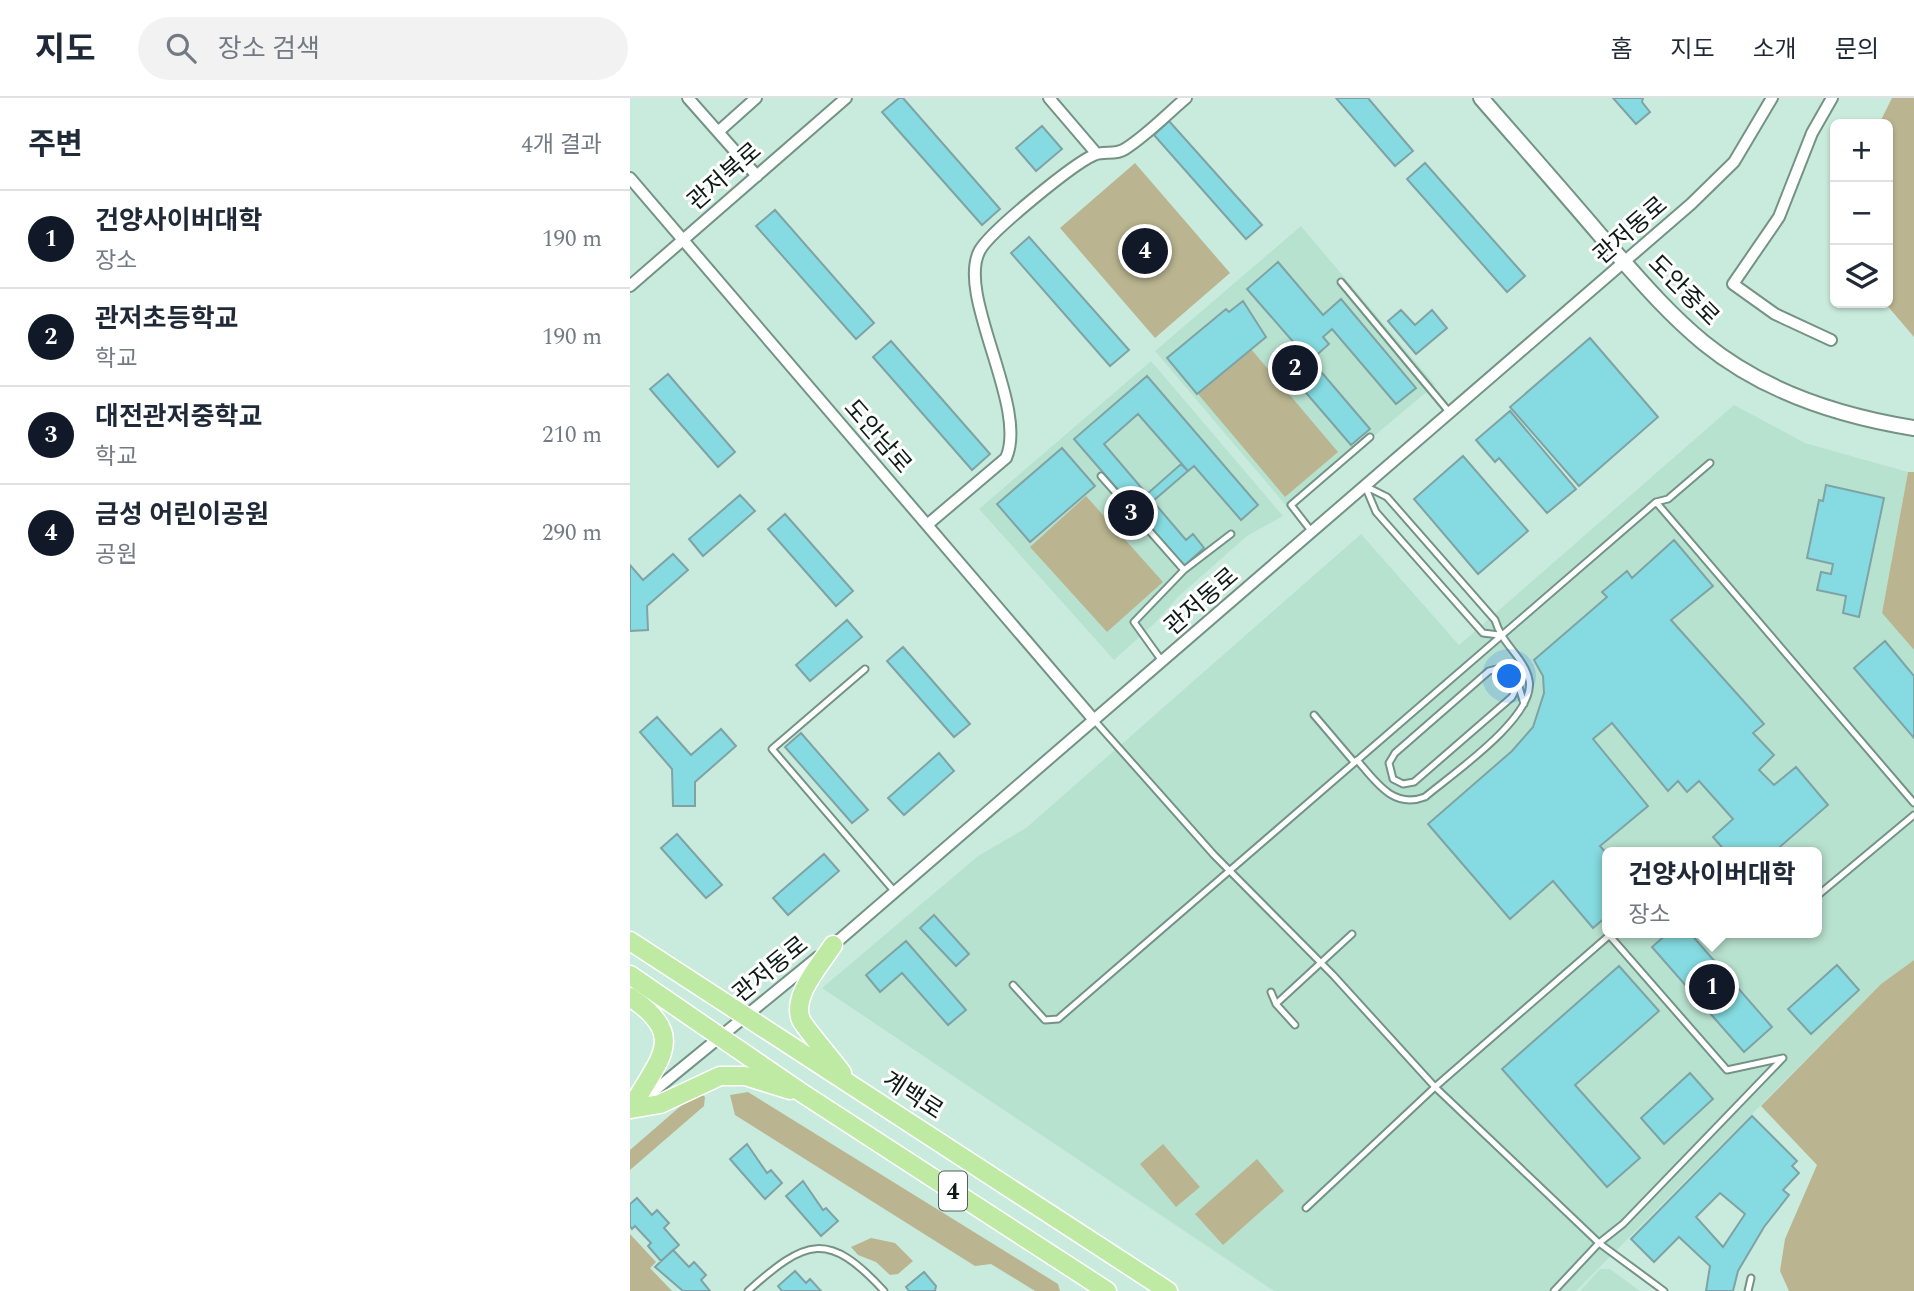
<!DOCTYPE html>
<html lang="ko">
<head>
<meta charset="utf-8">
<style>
	:root { --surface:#fff; --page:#f2f2f3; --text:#1f2937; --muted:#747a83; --line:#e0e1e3; --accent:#111827 }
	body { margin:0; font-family:Spectral,"Noto Sans KR",serif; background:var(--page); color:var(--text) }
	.controls { position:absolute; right:21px; top:21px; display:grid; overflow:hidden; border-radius:10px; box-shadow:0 2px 5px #0004 }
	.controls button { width:63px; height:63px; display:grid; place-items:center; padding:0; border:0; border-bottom:2px solid var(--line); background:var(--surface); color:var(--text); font:35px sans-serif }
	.you { position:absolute; left:880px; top:579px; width:24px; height:24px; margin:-18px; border:5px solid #fff; border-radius:50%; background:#1a73e8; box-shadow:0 0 0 10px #1a73e833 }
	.badge { display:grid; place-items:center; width:46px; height:46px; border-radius:50%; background:var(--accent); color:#fff; font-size:23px; font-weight:700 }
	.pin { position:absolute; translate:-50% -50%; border:4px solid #fff; box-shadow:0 2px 7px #0006 }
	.popup { position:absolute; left:972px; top:749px; width:220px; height:91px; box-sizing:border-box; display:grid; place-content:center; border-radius:10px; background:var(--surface); filter:drop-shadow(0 2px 5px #0005); font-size:23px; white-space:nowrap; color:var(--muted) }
	.popup b { font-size:26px; color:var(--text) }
	.popup::after { content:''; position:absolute; left:50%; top:100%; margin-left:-14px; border:14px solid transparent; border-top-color:var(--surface) }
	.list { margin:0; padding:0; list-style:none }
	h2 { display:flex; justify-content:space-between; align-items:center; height:91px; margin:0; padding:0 28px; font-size:30px }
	h2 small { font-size:23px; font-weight:400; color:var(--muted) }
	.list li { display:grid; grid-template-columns:46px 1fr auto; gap:21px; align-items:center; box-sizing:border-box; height:98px; padding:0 28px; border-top:2px solid var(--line) }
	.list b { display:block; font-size:26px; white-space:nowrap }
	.list p { margin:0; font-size:23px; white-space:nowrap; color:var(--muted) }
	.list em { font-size:23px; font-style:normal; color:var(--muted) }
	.icon { flex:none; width:38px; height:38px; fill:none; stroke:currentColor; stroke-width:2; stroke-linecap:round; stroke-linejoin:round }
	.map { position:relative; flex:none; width:1284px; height:1193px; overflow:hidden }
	header { display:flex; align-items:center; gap:42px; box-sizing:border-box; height:98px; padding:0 35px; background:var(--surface); border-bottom:2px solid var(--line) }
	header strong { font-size:33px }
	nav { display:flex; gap:38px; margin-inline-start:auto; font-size:24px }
	.search { width:490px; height:63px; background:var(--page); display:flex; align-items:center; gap:18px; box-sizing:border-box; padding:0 24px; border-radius:38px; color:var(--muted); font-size:26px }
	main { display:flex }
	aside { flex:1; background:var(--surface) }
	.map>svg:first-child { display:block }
</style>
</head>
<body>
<header>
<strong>지도</strong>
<div class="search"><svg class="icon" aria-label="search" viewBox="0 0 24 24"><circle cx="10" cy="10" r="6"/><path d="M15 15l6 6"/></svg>장소 검색</div>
<nav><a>홈</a><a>지도</a><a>소개</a><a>문의</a></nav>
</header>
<main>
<aside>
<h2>주변<small>4개 결과</small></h2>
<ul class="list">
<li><span class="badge">1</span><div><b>건양사이버대학</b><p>장소</p></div><em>190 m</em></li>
<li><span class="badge">2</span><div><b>관저초등학교</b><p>학교</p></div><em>190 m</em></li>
<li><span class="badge">3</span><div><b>대전관저중학교</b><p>학교</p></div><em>210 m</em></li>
<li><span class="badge">4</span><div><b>금성 어린이공원</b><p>공원</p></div><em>290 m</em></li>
</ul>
</aside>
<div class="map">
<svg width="1284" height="1193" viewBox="0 0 1284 1193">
	<rect width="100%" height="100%" fill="#c9ebdd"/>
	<path fill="#b8e2d0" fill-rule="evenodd" d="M671 128 805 287 658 410 525 253Z
		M521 263 653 418 617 438 548 499 525 525 484 562 349 411Z
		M1104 307 1175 345 1278 374 1252 515 1284 552V862L1251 886 946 1193H644L192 890 348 758 396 730 731 436 829 547ZM977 754H1187V835H977Z
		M970 1171H980L1010 1193H950Z"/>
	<path fill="#bab590" d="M1262 0H1284V239L1255 205H1258V26H1249Z
		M505 65 600 175 525 240 430 130Z
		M621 251 708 354 655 399 568 296Z
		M1278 374H1284V552L1252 515Z
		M456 398 533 484 477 534 400 449Z
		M1284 862V1193H1159L1150 1173 1155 1141 1187 1067 1131 1008 1251 886Z
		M68 993 75 999 74 1008 0 1072V1052Z
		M118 994 428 1186 430 1193H405L361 1166 345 1168 105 1017 100 997Z
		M533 1046 570 1089 546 1109 510 1066Z
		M627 1061 654 1093 593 1147 565 1116Z
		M0 1136 26 1164 20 1170 42 1193H0Z
		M241 1140 265 1145 283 1163 268 1176 260 1177 246 1164 228 1157 221 1149Z"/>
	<path fill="#85dbe1" stroke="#7fa3a5" stroke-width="2" fill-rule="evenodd" d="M269 0H273L370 111 352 127 252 14Z
		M706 0H738L783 53 765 68Z
		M983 0H1013L1012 4 1020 14 1006 26Z
		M539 23 632 127 616 141 524 37Z
		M412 28 432 51 406 73 386 50Z
		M795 65 895 178 877 194 777 81Z
		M145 112 244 225 226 241 126 128Z
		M399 139 499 252 480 268 381 155Z
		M648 164 693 217 711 201 786 290 766 306 702 231 693 239 699 246 681 262 740 331 721 347 647 261 665 246 617 191Z
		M613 203 636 239 567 296 537 260 596 211 599 214Z
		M771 212 785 227 802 212 817 230 786 256 758 223Z
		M960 240 1028 319 949 388 880 309Z
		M261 243 360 356 342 372 243 259Z
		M38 276 105 354 88 369 20 291Z
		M517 278 628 407 611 422 564 368 558 373 508 316 474 346 556 442 563 436 574 450 554 468 444 341Z
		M880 313 946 391 917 415 869 360 865 364 846 342Z
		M432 350 465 388 400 444 367 406Z
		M833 358 898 433 848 476 784 401Z
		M551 366 558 373 523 403 517 396Z
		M1196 387 1254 400 1229 519 1213 515 1216 498 1187 492 1191 474 1201 476 1203 466 1177 460 1189 402 1193 403Z
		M110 397 125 413 73 458 59 441Z
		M155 416 223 493 206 508 138 431Z
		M1044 442 1083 488 1041 522 1134 626 1123 635 1144 657 1129 672 1144 687 1166 669 1198 707 1144 754H1096L1083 739 1103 721 1069 683 1057 694 1048 683 1038 693 982 625 963 641 1018 708 970 748 977 756V818L963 830 923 783 880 821 798 726 882 653 903 629 914 595 913 578 904 562 977 499 972 494 997 473 1002 480Z
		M43 456 58 472 17 508 18 532 0 533V467L13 482Z
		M217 522 232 539 180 583 166 567Z
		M1255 543 1284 578V640L1224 570Z
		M273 549 340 626 324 639 257 563Z
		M27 619 61 657 91 631 106 648 65 684V708H43L42 671 10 634Z
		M171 635 238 712 222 725 155 649Z
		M309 655 324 673 274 717 258 700Z
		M47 736 92 787 76 800 31 750Z
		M194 756 209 773 158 817 143 800Z
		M304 817 339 856 326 868 290 830Z
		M1038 835H1060L1142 929 1114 954 1022 849Z
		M276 843 336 912 318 927 272 875 250 894 236 877Z
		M1207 867 1229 892 1181 936 1158 911Z
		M989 868 1029 913 945 987 1010 1060 977 1089 872 971Z
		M1060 975 1083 1001 1034 1046 1011 1020Z
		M1122 1018 1167 1063 1162 1068 1169 1075 1153 1092 1159 1097 1134 1129 1108 1173 1103 1193H1076L1080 1168 1049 1139 1024 1164 1001 1141ZM1090 1095 1115 1116 1093 1149 1066 1119Z
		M117 1046 137 1075 141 1072 152 1085 135 1101 100 1061Z
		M173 1083 193 1112 196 1110 208 1123 191 1138 156 1098Z
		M7 1100 22 1117 27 1112 39 1125 34 1130 49 1147 31 1163 18 1148 21 1145 5 1128 2 1131 0 1128V1106Z
		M43 1152 59 1169 64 1164 76 1177 71 1182 80 1193H53L25 1169Z
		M165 1173 176 1185 180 1181 191 1193H152L148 1188Z
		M294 1174 306 1188 305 1193H279L276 1189Z"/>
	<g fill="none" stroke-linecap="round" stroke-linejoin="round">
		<defs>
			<path id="service" d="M711 184 820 315
				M471 378 554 472 504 524 532 563
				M735 388 746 414 853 535 869 537
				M1026 404 1284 705
				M682 434 661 407 740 339
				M554 472 601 436
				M870 570 885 578 887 589 882 599 784 684 773 686 763 681 759 665 765 655 859 573Z
				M235 571 142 651 265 794
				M887 582 894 606
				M684 617 724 664
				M464 622 584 757 703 877 805 989 969 1145 1034 1193
				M727 662C746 684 763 711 795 699 821 677 907 618 899 582 895 560 872 547 865 522L757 399 735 388
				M1187 798 1284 717
				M979 837 1097 972 1153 960
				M383 887 415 922 428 921 1026 404 1038 401 1080 365
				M641 894 646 906 665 927
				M646 906 722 836
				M676 1110 805 989 982 835
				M118 1193C176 1141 198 1132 254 1193
				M924 1193 969 1145 993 1126 1153 960
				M1118 1193 1121 1180"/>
			<path id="minor" d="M58 0 127 78
				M419 0 466 55
				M88 34 126 0
				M0 80 464 622
				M0 188 216 0
				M1201 242 1145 216 1103 186 1149 119 1182 35 1202 0
				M297 427 376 360C399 309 325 196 350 152 361 133 443 66 464 57 474 52 484 58 495 51 517 37 536 17 556 0
				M201 849 1061 106 1104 64 1142 0
				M8 1006 188 859"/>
			<path id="tertiary" d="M851 0C891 46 931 91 970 137 1003 174 1035 213 1074 245 1134 294 1209 318 1284 330"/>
			<path id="primary" d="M0 843 538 1193
				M203 847C191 866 161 898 171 922 175 930 204 964 212 975
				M0 877 169 993 477 1193
				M0 899C61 939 26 963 1 1011
				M1 1011 30 1006 90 978H115L160 992"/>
		</defs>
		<use href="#service" stroke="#749386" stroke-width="9"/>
		<use href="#minor" stroke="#749386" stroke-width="14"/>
		<use href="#tertiary" stroke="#749386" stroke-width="18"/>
		<use href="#primary" stroke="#fff" stroke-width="21"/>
		<use href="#service" stroke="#fff" stroke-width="5"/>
		<use href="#minor" stroke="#fff" stroke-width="10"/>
		<use href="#tertiary" stroke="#fff" stroke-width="14"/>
		<use href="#primary" stroke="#bfeaa4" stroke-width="18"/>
	</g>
	<g text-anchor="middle" stroke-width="6" stroke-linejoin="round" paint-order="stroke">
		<rect fill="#fff" stroke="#565f5b" stroke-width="2" x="309" y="1073.5" width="28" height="39" rx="5"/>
		<g font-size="23" font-weight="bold" fill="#0d1a15">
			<text x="323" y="1101">4</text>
		</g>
		<g font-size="24" fill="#0d1a15" stroke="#fff">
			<text transform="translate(94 78) rotate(-41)" y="8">관저북로</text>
			<text transform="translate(1000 132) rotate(-41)" y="8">관저동로</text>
			<text transform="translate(1054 192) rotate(45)" y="8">도안중로</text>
			<text transform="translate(248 338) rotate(49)" y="8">도안남로</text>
			<text transform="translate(571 503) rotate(-41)" y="8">관저동로</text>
			<text transform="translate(140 871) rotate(-39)" y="8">관저동로</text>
			<text transform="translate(283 997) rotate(33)" y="8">계백로</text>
		</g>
	</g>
</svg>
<div class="controls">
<button>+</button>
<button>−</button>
<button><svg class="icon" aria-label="layers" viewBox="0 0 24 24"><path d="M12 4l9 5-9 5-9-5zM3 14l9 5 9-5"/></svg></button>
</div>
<div class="you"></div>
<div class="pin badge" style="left:1082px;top:889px">1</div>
<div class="popup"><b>건양사이버대학</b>장소</div>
<div class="pin badge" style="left:665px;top:270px">2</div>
<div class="pin badge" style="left:501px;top:415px">3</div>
<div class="pin badge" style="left:515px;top:153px">4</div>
</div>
</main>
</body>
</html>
